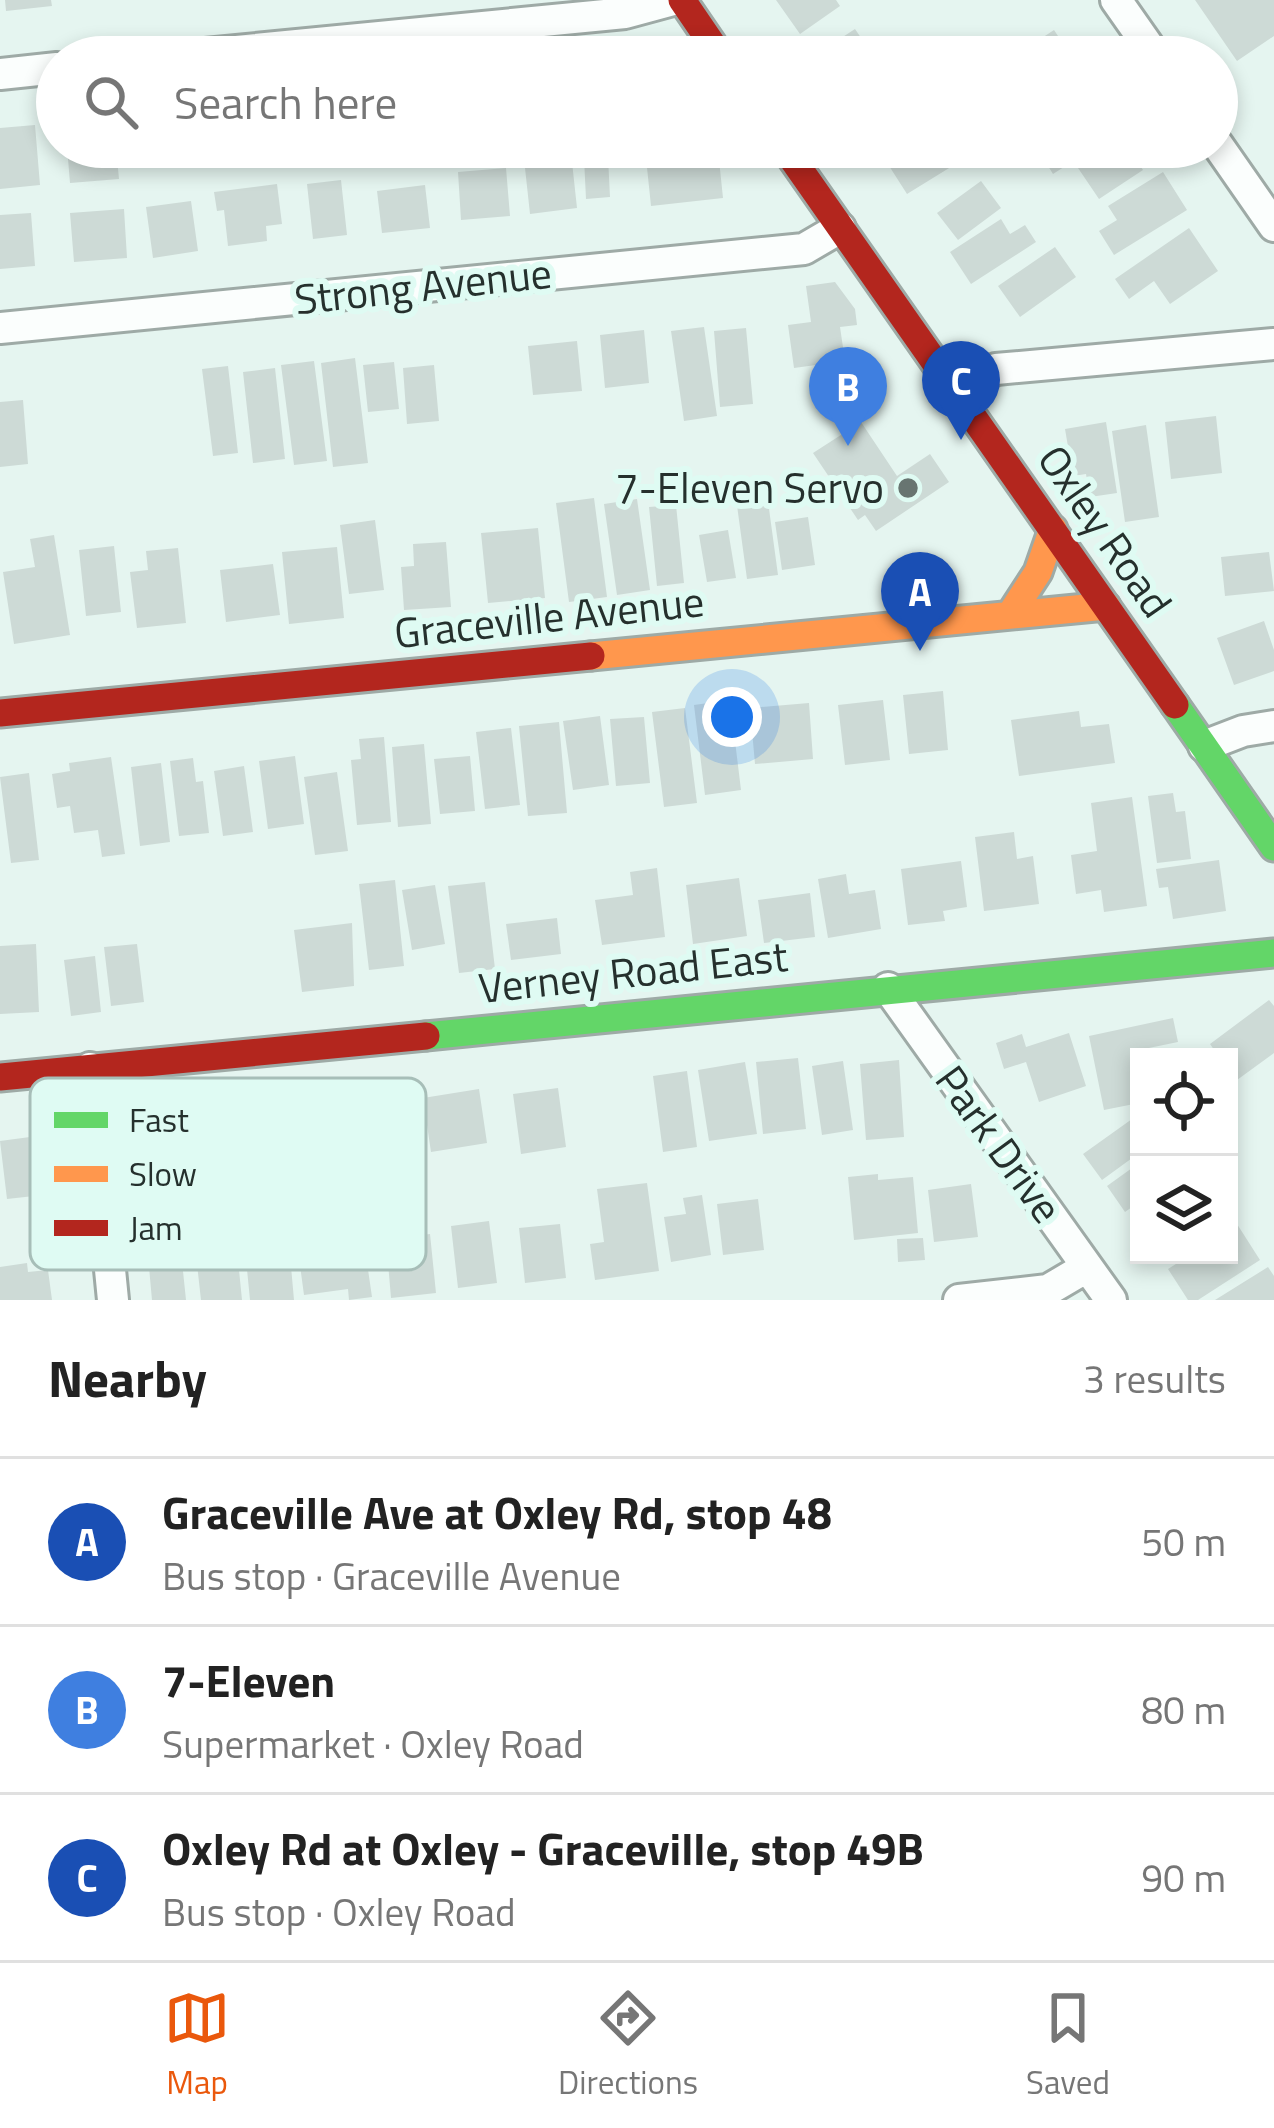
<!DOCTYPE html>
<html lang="en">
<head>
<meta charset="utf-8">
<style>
	:root { --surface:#fff; --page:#f6f6f6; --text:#222; --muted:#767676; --line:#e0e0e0; --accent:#ea580c }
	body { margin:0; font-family:"Titillium Web",sans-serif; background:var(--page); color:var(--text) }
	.controls { position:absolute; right:36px; bottom:36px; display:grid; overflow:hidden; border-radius:0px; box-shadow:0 6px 18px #0003 }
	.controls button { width:108px; height:108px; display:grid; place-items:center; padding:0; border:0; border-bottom:3px solid var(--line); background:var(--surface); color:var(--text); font:60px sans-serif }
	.you { position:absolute; left:732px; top:717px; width:42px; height:42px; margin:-30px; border:9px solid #fff; border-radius:50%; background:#1a73e8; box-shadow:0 0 0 18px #1a73e833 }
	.badge { display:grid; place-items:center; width:78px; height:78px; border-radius:50%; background:var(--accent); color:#fff; font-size:39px; font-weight:700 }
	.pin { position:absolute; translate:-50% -99px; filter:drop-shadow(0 3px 6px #0008) }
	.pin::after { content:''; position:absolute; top:63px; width:42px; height:36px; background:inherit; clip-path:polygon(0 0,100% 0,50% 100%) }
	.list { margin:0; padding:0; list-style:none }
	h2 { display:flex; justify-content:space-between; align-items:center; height:156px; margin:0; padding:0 48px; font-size:51px }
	h2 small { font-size:39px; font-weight:400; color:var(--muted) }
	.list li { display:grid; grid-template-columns:78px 1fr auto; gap:36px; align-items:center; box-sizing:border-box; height:168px; padding:0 48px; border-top:3px solid var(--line) }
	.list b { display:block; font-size:45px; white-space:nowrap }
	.list p { margin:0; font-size:39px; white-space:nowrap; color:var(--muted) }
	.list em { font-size:39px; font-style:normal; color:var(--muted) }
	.icon { flex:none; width:66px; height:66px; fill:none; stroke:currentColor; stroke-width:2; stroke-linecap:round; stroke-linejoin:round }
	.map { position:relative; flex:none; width:1274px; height:1300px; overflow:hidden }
	.search { position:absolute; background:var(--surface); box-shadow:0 6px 18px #0003; left:36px; right:36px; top:36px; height:132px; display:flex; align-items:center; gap:30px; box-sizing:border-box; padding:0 42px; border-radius:66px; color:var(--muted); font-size:45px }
	.sheet { height:660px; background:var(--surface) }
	nav { display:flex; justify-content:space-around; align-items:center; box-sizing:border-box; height:168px; border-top:3px solid var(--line); background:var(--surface); font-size:33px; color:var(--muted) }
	nav a { display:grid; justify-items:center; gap:6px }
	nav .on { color:var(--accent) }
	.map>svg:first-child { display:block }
</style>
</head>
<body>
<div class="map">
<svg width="1274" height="1300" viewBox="0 0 1274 1300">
	<rect width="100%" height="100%" fill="#e5f5f0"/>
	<path fill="#cddad6" d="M5 0H51L52 6 6 11Z
		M776 0H836L840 6 800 34Z
		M1195 0H1274V36L1237 61Z
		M855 29 874 57H812Z
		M1054 30 1072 57H1013Z
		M35 125 40 185 0 189V128Z
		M67 147H116L119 179 70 183Z
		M135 147H192L193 158 136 162Z
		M208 147H246V150L209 154Z
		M288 147H354L355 157 289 164Z
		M877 147H943L954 165 907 194Z
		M1036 147H1095L1053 174Z
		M1110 147H1128L1143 170 1099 199 1078 168Z
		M718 150 723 198 651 206 646 158Z
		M608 157 610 197 586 199 584 158Z
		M572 162 577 208 530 214 525 168Z
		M506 168 510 216 461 220 458 172Z
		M1163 172 1187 210 1114 255 1099 231 1117 220 1108 206Z
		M341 180 347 235 313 239 307 184Z
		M981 181 1001 208 958 240 937 213Z
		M277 184 282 224 266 226 267 241 228 246 224 210 217 211 214 192Z
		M425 185 430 228 382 233 377 191Z
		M191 201 198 251 153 258 146 207Z
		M124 209 127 258 74 262 70 213Z
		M31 213 35 266 0 269V215Z
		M1001 219 1010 234 1025 225 1036 242 971 284 950 252Z
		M1189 228 1218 271 1170 304 1154 281 1129 299 1115 279Z
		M1055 247 1076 277 1020 317 998 286Z
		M835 282 855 309 857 325 840 327 845 361 794 368 788 325 811 322 806 286Z
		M704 327 717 416 684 421 671 331Z
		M746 328 753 404 720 407 714 331Z
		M644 330 649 383 605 388 600 335Z
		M577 341 582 391 533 395 528 346Z
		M355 358 368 463 333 467 321 363Z
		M314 361 327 461 294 465 281 365Z
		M394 362 399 409 368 412 363 365Z
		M434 365 439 421 407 424 403 368Z
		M228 366 238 453 213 456 202 369Z
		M275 368 285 459 253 463 243 372Z
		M23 400 28 464 0 467V402Z
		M1216 416 1222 473 1171 479 1165 422Z
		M861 422 897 476 930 454 949 482 876 531 865 515 858 520 813 453Z
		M1106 422 1117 493 1090 497 1086 474 1073 476 1065 429Z
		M1146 425 1159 517 1125 522 1112 431Z
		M767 494 778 575 747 579 736 498Z
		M594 498 607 597 569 602 556 503Z
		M637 499 650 590 617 595 604 504Z
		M676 505 684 583 657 586 649 507Z
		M808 517 815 565 782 570 775 522Z
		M375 520 384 590 349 594 340 525Z
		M538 528 545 598 488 603 481 533Z
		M728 530 736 578 707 582 699 535Z
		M54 535 70 635 14 644 3 572 35 567 30 539Z
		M446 542 451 607 404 610 401 567 414 566 413 544Z
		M114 546 121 612 86 616 79 550Z
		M337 547 344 618 289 624 282 552Z
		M178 548 186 623 137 628 130 572 148 570 146 551Z
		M1269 552 1274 591 1225 596 1221 557Z
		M273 564 280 615 226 622 220 570Z
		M1264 621 1274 650V671L1234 685 1217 638Z
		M943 691 948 750 909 754 903 695Z
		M730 700 741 790 705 795 694 705Z
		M883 700 890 760 845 765 838 705Z
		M809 703 813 759 755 764 750 708Z
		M685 708 697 803 664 807 652 712Z
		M1079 711 1081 727 1109 724 1115 763 1019 776 1011 720Z
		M600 716 609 785 573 790 563 721Z
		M644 717 650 783 616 786 610 719Z
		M559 722 567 813 528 816 519 726Z
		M511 728 520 805 485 809 476 732Z
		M384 737 391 822 357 825 351 760 361 759 359 739Z
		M424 744 431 824 398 827 392 747Z
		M295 756 304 824 268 829 259 761Z
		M470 756 475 811 440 814 434 759Z
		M111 757 125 854 102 857 98 830 74 833 70 806 57 808 52 774 70 771 69 763Z
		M193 758 196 782 203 781 209 833 179 836 170 761Z
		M161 763 170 842 140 846 131 767Z
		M244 766 253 832 223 836 214 771Z
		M337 772 348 851 315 855 304 777Z
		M29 773 39 860 11 863 0 777Z
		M1173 793 1176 812 1185 811 1191 859 1157 863 1148 796Z
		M1132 797 1147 906 1104 912 1101 890 1076 894 1071 855 1097 851 1091 803Z
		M1014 832 1017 859 1033 856 1039 904 984 911 975 837Z
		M1219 860 1226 911 1173 919 1168 887 1159 888 1156 869Z
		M961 861 967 907 943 911 945 921 908 925 901 869Z
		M657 868 665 937 602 945 595 900 633 895 630 872Z
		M846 874 849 894 875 890 881 929 828 938 818 879Z
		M739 878 747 936 693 944 686 885Z
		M395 880 404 966 369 970 359 884Z
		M485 882 495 969 459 973 448 886Z
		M435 885 445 944 412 950 402 890Z
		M810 893 815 937 764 943 758 900Z
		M557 918 561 954 511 960 506 924Z
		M352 923 354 986 302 992 294 930Z
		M36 944 39 1012 0 1014V946Z
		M137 944 144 1002 111 1006 104 947Z
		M95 956 101 1012 71 1016 64 960Z
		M1269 1000 1274 1006V1053L1237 1080 1229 1070V1057H1219L1210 1044Z
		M1173 1018 1178 1042 1144 1049 1145 1057H1139V1103L1104 1110 1089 1036Z
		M1069 1033 1086 1086 1039 1102 1026 1062 1004 1069 996 1043 1022 1034 1026 1047Z
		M798 1058 806 1129 763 1134 756 1062Z
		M899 1060 904 1137 866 1140 860 1064Z
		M843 1061 853 1130 822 1135 812 1066Z
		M745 1062 757 1134 709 1141 698 1070Z
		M687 1071 697 1147 663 1152 653 1076Z
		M558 1088 566 1147 521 1154 513 1094Z
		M479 1089 487 1143 431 1152 423 1098Z
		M1139 1114V1153L1102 1180 1083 1154Z
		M45 1135 52 1194 7 1199 0 1141Z
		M1139 1163V1202L1125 1212 1107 1186Z
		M878 1174V1180L913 1177 918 1233 854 1240 848 1177Z
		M647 1183 659 1271 595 1280 590 1244 604 1242 597 1189Z
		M971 1184 978 1237 934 1242 928 1190Z
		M702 1195 711 1255 671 1262 664 1217 686 1214 683 1198Z
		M758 1199 764 1250 723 1255 717 1204Z
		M489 1221 497 1283 458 1288 451 1226Z
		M560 1224 566 1278 525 1283 519 1228Z
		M1237 1224 1260 1260 1198 1300H1188L1168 1269 1190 1255H1229V1229Z
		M430 1234 436 1293 391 1298 386 1239Z
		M923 1238 925 1260 898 1262 897 1239Z
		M289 1244 294 1300H250L245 1249Z
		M365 1249 372 1297 349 1300 348 1289 304 1295 299 1258Z
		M181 1252 186 1300H152L148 1256Z
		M238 1260 242 1300H201L197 1264Z
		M27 1263 28 1272 48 1270 52 1300H0V1267Z
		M1268 1267 1274 1276V1300H1215Z"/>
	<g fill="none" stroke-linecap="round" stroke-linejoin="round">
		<defs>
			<path id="street" d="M1116 0 1156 57
				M174 57 625 13 673 0
				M0 74 57 68
				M1217 144 1274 226
				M0 328 804 249 840 228
				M954 389 996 369 1274 344
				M1204 746 1243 731 1274 726
				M888 988 1111 1300
				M90 1068 113 1300
				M959 1300 1048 1290 1087 1267"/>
			<path id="fast" d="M1175 705 1274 847
				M426 1036 1274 953"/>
			<path id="slow" d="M1010 615 1038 572 1053 529
				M591 656 1106 606"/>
			<path id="jam" d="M682 0 721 57
				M784 147 1175 705
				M0 713 591 656
				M0 1077 426 1036"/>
		</defs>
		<use href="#street" stroke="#9eaaa6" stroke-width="36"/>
		<use href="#fast" stroke="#9eaaa6" stroke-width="33"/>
		<use href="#slow" stroke="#9eaaa6" stroke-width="33"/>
		<use href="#jam" stroke="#9eaaa6" stroke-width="33"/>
		<use href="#street" stroke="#fbfefd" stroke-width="30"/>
		<use href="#fast" stroke="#63d668" stroke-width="27"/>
		<use href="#slow" stroke="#ff974d" stroke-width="27"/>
		<use href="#jam" stroke="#b3261e" stroke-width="27"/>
	</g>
	<circle fill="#687571" stroke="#dffbf3" stroke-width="4.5" cx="908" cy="488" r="12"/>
	<g text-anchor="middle" stroke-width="12" stroke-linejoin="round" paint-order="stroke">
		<g font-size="42" fill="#25302d" stroke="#dffbf3">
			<text transform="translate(423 286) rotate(-6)" y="15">Strong Avenue</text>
			<text transform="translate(1105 531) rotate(55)" y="15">Oxley Road</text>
			<text transform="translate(549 617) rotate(-6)" y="15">Graceville Avenue</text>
			<text transform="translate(633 972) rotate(-6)" y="15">Verney Road East</text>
			<text transform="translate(999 1144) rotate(54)" y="15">Park Drive</text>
		</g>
		<g font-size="42" fill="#25302d" stroke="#dffbf3" text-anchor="end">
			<text x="884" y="503">7-Eleven Servo</text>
		</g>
	</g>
	<rect x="30" y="1078" width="396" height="192" rx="18" fill="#dffbf3" stroke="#a7beb8" stroke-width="3"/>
	<rect x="54" y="1112" width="54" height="16" fill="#63d668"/>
	<rect x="54" y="1166" width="54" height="16" fill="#ff974d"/>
	<rect x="54" y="1220" width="54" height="16" fill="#b3261e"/>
	<g font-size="33" fill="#25302d">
		<text x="129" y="1132">Fast</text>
		<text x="129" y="1186">Slow</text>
		<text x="129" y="1240">Jam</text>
	</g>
</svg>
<div class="controls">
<button><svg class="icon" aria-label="locate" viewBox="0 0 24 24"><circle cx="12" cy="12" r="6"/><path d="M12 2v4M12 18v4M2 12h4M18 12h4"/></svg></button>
<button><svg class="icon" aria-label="layers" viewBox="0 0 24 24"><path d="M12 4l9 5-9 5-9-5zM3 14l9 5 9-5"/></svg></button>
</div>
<div class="you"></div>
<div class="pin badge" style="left:920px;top:651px;background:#1a4fb4">A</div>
<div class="pin badge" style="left:848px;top:446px;background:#3f7fe0">B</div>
<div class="pin badge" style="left:961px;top:440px;background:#1a4fb4">C</div>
<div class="search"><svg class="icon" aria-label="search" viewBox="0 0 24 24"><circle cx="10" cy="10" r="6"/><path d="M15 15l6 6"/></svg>Search here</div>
</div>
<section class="sheet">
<h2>Nearby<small>3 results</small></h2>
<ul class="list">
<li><span class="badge" style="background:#1a4fb4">A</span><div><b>Graceville Ave at Oxley Rd, stop 48</b><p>Bus stop · Graceville Avenue</p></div><em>50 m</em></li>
<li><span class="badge" style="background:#3f7fe0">B</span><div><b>7-Eleven</b><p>Supermarket · Oxley Road</p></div><em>80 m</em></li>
<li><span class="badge" style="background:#1a4fb4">C</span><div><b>Oxley Rd at Oxley - Graceville, stop 49B</b><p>Bus stop · Oxley Road</p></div><em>90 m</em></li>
</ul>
</section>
<nav>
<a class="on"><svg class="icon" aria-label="map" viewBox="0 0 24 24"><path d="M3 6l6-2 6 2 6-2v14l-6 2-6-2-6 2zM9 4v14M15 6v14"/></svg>Map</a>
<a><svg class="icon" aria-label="directions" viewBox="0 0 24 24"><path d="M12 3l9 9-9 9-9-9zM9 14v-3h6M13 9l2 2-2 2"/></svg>Directions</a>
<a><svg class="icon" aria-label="saved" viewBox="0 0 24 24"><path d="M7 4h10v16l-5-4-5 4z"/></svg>Saved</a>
</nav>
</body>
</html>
